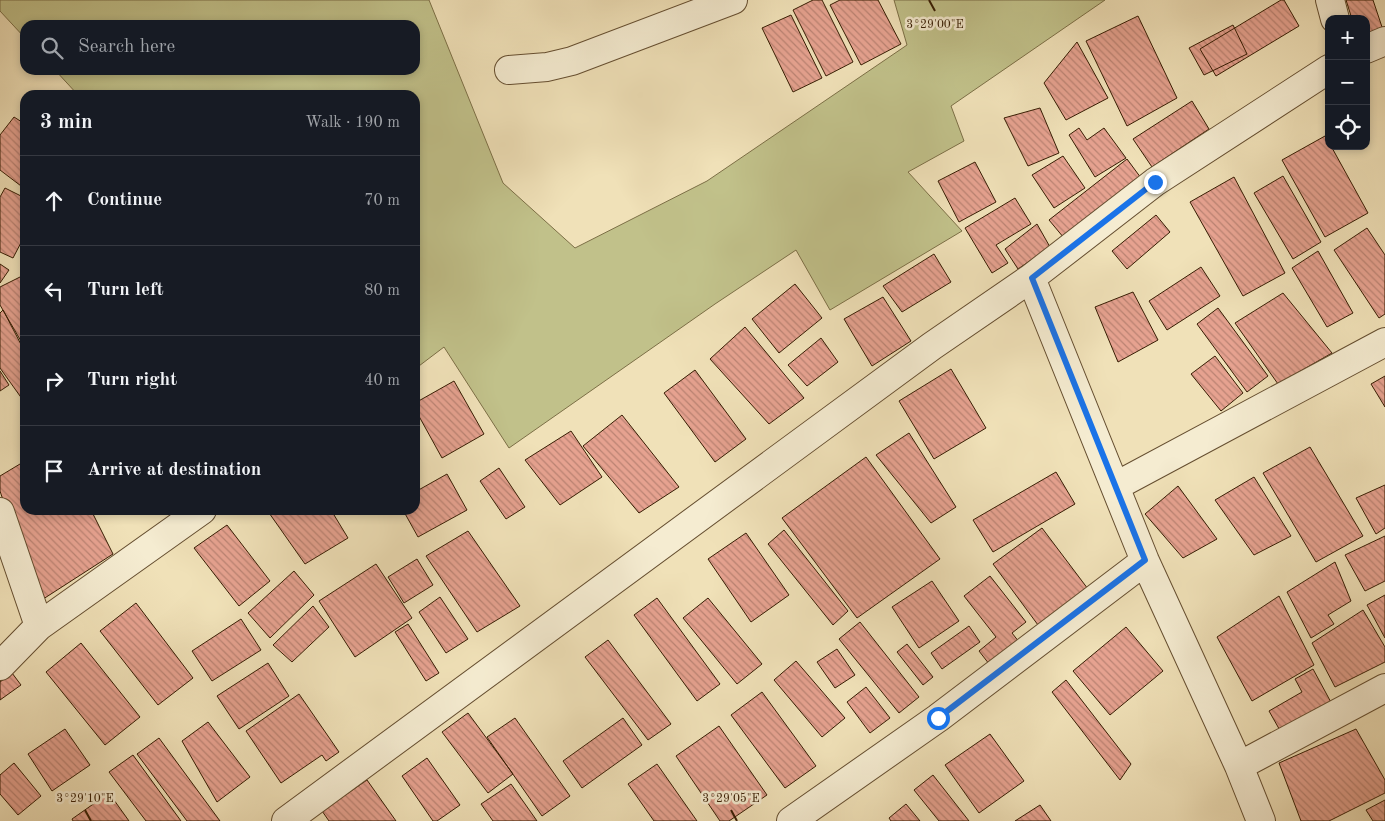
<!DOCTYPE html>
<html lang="en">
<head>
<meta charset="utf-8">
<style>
	:root { --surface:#171b24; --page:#20242c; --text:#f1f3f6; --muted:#9ea1a6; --line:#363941 }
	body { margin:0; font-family:"Old Standard TT",serif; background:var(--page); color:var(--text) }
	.controls { position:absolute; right:15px; top:15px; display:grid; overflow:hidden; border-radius:10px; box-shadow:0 2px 8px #0003 }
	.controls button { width:45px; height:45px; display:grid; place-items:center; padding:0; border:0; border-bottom:1px solid var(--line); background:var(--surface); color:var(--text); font:25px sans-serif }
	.stop { position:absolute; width:15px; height:15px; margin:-11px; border:4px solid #1a73e8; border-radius:50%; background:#fff }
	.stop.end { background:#1a73e8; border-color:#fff; box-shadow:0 1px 5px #0008 }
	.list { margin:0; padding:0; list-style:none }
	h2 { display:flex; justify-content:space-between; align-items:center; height:65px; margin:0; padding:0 20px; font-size:21px }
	h2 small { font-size:16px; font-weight:400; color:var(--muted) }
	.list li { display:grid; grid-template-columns:32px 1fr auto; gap:15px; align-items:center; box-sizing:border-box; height:90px; padding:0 20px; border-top:1px solid var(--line) }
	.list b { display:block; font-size:19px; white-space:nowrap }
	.list em { font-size:16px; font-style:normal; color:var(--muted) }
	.icon { flex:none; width:28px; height:28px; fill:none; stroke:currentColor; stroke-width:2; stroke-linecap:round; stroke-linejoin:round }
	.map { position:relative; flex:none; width:1385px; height:821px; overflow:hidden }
	.search { position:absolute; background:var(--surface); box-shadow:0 2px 8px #0003; left:20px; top:20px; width:400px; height:55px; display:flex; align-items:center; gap:12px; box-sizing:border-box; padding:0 18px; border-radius:15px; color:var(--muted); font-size:19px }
	.panel { position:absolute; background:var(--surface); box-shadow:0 2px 8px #0003; left:20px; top:90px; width:400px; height:425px; border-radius:15px }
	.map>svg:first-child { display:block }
</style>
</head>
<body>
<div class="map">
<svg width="1385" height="821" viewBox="0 0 1385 821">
	<defs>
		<pattern id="building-back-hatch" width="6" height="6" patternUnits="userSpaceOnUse" patternTransform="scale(1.25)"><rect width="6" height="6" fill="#e6a290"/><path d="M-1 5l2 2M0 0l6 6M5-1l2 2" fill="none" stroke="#bb8373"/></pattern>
	</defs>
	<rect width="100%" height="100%" fill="#f0e1b8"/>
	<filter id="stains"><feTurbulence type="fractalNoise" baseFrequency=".004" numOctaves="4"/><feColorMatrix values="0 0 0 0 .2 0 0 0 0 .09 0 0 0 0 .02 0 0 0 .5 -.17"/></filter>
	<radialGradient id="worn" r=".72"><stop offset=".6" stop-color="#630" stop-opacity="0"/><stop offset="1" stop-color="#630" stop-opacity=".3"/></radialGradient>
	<path fill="#c1c18a" stroke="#7c6f46" d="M0 0H429L503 183 575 248 707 181 907 45 894 0H1105L951 106 964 141 908 172 962 231 830 310 796 250 715 304 509 448 444 347 415 369V95H78L55 70H415V25H25V38L0 11Z"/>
	<path fill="url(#building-back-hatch)" stroke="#371d03" d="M813 0H822L853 62 826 76 793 10Z
		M840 0H878L901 44 861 65 830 5Z
		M1281 0H1284L1299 26 1216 76 1200 49Z
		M1346 0H1373L1383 30 1366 35V19H1352Z
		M791 15 822 78 793 92 762 28Z
		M1138 16 1177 98 1127 126 1086 41Z
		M1233 25 1247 54 1204 75 1189 48Z
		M1077 42 1108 98 1066 120 1044 83Z
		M1192 101 1209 129 1152 167 1133 139Z
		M1040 108 1059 153 1028 166 1004 118Z
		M14 117 25 124V189L0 170V135Z
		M1079 128 1087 140 1104 128 1126 158 1095 177 1069 135Z
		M1325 136 1329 143V146H1331L1368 213 1325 237 1282 160Z
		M1063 156 1085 188 1054 208 1032 175Z
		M1127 159 1141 178 1064 238 1049 220Z
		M975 162 996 202 959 222 938 181Z
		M1283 176 1321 242 1293 259 1254 193Z
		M1234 177 1285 273 1243 296 1190 202Z
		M5 188 25 198V235L13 258 0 252V197Z
		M1015 198 1031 224 996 245 1008 263 992 273 965 228Z
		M1156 215 1170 232 1127 269 1112 251Z
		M1037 224 1050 247 1018 269 1005 249Z
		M1367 228 1385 255V314L1379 318 1334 250Z
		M1318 251 1353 313 1327 327 1292 268Z
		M934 254 951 282 902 312 883 286Z
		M0 264 9 270 0 283Z
		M1201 267 1220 296 1167 330 1149 301Z
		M24 275 25 276V348L0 305V287Z
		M795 284 822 318 779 353 752 319Z
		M1133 292 1158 340 1118 362 1095 307Z
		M1283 293 1332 353 1278 384 1235 323Z
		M883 297 911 341 872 366 844 319Z
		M1218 308 1268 376 1247 392 1197 324Z
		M3 310 25 352V403L0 368V313Z
		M745 327 804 398 769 424 710 359Z
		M821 338 838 362 807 386 788 365Z
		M1215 356 1243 393 1221 411 1191 374Z
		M951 369 986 428 934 459 899 401Z
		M695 370 746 439 715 462 664 393Z
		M0 371 9 385 0 391Z
		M1385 376V407L1371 384Z
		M454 381 484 434 442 458 415 409V403Z
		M622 415 679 487 639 513 583 446Z
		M571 431 602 477 560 505 525 460Z
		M909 433 956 507 931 523 876 455Z
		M1310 447 1363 536 1316 562 1263 473Z
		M866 457 940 559 857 618 782 518Z
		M25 461V510H91L113 554 37 603 0 491V476Z
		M499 468 525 507 506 519 480 481Z
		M1056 472 1075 504 993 552 973 520Z
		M447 474 467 510 418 537 403 510H415V492Z
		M1254 477 1291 536 1254 555 1215 500Z
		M1385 485V528L1376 534 1356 498Z
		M1178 486 1217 539 1183 558 1145 514Z
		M267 510H331L348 538 305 564Z
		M227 525 270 581 239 606 194 548Z
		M1042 528 1088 589 1038 625 993 564Z
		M784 530 848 611 833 625 768 544Z
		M468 531 520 606 477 632 426 556Z
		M746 533 789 595 751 622 708 559Z
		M1385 536V581L1365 591 1345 555Z
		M417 559 433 585 404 603 388 577Z
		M1335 562 1351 601 1328 615 1334 624 1311 638 1287 592Z
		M376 564 412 618 355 657 319 601Z
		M294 571 314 595 270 638 248 613Z
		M990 576 1026 622 1012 633 1023 647 993 669 979 651 996 637 964 596Z
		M932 581 959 621 919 648 892 607Z
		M1385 595V638L1367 605Z
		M1279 596 1314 665 1252 701 1217 637Z
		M440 597 468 639 446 653 419 612Z
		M657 598 720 684 697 701 634 615Z
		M708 598 762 664 737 684 683 618Z
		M136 603 193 678 158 705 100 631Z
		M313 606 329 627 292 662 273 645Z
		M1363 610 1385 647V662L1335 687 1312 643Z
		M241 619 261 650 212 681 192 651Z
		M860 622 919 697 899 713 839 639Z
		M408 624 439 673 426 681 395 632Z
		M969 626 980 642 942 669 931 653Z
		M1126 627 1163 671 1110 715 1073 671Z
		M608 640 671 724 648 740 585 657Z
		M81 643 140 717 105 745 46 672Z
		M907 644 933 677 923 685 897 652Z
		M837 649 855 675 835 688 817 662Z
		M796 661 845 718 822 737 774 680Z
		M268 663 289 696 239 729 217 696Z
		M1313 669 1333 706 1282 734 1269 711 1302 692 1295 679Z
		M12 673 21 685 0 700V682Z
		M1066 680 1131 764 1120 780 1052 692Z
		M866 687 890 718 870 733 847 702Z
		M762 692 816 766 785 788 731 715Z
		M299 694 339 752 326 761 322 755 281 783 246 731Z
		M468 713 513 774 488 793 442 732Z
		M515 718 570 796 542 816 487 737Z
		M623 718 642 745 582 788 563 761Z
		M208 722 250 777 217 802 182 741Z
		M719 726 767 795 729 821H720L676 756Z
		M65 729 90 765 52 791 28 754Z
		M1356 729 1385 780V793L1329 821H1301L1279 763Z
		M990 734 1024 781 979 813 945 765Z
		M159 738 220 821H187L137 754Z
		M133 755 181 821H146L109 772Z
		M427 758 460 805 437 821H433L402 776Z
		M14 763 41 796 18 815 0 794V775Z
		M657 764 697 821H654L628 784Z
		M933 775 969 821H939L914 790Z
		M367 780 396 821H329L322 811Z
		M511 784 537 821H493L481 804Z
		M109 793 129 821H73L72 819Z
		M1385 800V821H1373L1366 810Z
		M906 804 920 821H891L889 818Z
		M1040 805 1051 821H1015Z"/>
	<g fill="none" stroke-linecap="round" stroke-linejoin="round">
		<defs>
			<path id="minor" d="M1330 0 1335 19
				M1366 49 1385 41
				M509 70 547 67 572 61 733 0
				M1031 278 1145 561 1239 766 1261 821
				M1116 486 1385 342
				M0 512 39 626
				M0 666 39 626 202 510
				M1239 766 1385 688
				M286 821 932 346 1031 278 1155 182 1329 69
				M791 821 938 718 1145 561"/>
		</defs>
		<use href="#minor" stroke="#654e30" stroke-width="30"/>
		<use href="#minor" stroke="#f5ecd1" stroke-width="28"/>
	</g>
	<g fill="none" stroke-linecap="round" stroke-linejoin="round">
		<path stroke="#1a73e8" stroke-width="6" d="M938 718 1145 560 1032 278 1155 182"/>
	</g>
	<path fill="none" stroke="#371d03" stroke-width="2" d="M929 0 935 11M85 810 91 821M731 810 737 821"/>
	<g font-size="12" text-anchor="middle" fill="#371d03" stroke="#f5ecd1" stroke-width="5" stroke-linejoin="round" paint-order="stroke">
		<text x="935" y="28">3°29'00"E</text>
		<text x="85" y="802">3°29'10"E</text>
		<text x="731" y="802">3°29'05"E</text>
	</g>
	<rect width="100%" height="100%" filter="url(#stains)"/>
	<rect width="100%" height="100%" fill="url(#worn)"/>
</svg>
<div class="controls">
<button>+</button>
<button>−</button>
<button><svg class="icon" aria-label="locate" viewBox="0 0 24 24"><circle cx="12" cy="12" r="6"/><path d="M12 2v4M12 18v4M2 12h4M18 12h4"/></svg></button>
</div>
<div class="stop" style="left:938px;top:718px"></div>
<div class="stop end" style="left:1155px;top:182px"></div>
<div class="search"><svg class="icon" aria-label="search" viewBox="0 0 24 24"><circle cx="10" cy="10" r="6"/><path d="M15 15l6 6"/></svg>Search here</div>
<section class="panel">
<h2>3 min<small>Walk · 190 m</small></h2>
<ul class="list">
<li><svg class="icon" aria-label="ahead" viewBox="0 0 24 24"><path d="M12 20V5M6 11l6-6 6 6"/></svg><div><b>Continue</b></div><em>70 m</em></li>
<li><svg class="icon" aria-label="left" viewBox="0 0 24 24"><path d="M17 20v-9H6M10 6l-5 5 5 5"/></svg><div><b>Turn left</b></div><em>80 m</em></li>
<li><svg class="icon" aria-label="right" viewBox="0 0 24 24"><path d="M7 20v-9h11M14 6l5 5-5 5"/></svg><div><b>Turn right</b></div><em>40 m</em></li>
<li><svg class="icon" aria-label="arrive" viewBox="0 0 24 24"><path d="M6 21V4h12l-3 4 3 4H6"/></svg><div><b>Arrive at destination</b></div></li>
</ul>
</section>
</div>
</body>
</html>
